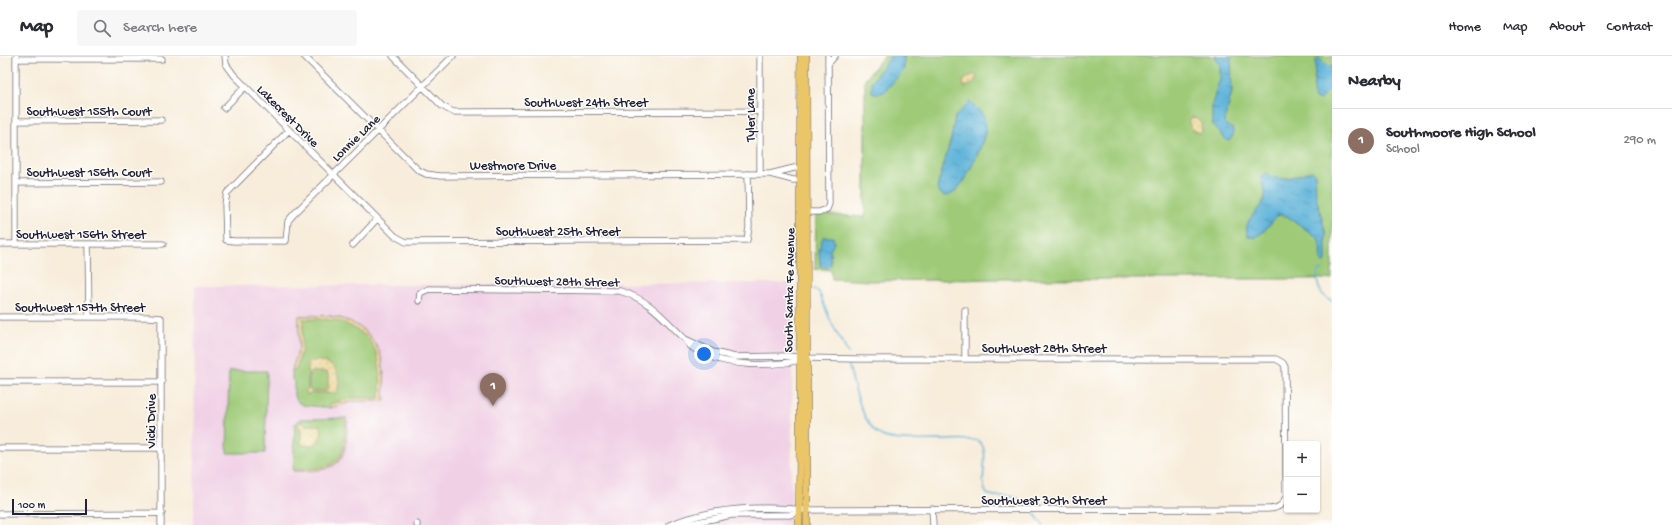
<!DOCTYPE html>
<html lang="en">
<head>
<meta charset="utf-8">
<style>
	:root { --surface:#fff; --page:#f7f7f7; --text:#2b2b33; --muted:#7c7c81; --line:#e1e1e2; --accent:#1f6fb2 }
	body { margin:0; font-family:"Gochi Hand",sans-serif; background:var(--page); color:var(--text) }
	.controls { position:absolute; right:12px; bottom:12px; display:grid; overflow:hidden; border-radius:4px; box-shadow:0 1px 3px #0004 }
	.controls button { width:36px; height:36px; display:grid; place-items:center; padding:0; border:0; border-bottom:1px solid var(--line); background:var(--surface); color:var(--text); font:20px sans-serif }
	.scale { position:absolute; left:12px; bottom:10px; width:75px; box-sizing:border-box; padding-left:4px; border:2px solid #22223b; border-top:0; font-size:11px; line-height:14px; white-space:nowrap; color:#22223b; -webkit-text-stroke:3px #fdfcf7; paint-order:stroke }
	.you { position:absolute; left:704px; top:298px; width:14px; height:14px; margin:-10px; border:3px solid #fff; border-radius:50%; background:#1a73e8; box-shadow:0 0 0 6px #1a73e833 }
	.badge { display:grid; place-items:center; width:26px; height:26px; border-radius:50%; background:var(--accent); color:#fff; font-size:13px; font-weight:700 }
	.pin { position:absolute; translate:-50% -33px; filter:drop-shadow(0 1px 2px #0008) }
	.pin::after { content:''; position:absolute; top:21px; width:14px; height:12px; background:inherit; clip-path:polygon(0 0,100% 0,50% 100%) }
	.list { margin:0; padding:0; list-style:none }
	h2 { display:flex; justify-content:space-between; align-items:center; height:52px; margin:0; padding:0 16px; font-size:17px }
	h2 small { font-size:13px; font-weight:400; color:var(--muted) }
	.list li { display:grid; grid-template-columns:26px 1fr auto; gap:12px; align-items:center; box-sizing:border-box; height:64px; padding:0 16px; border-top:1px solid var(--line) }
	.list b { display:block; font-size:15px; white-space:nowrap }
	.list p { margin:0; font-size:13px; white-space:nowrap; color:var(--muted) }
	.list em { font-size:13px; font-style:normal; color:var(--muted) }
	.icon { flex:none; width:22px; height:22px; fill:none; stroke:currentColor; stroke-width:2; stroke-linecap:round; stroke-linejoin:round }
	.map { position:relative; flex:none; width:1332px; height:469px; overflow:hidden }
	header { display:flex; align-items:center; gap:24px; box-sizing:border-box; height:56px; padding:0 20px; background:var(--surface); border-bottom:1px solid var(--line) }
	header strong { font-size:19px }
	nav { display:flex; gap:22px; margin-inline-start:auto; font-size:14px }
	.search { width:280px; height:36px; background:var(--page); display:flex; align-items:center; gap:10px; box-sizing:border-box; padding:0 14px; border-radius:4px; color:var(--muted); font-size:15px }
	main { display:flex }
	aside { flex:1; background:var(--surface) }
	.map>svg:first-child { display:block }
</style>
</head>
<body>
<header>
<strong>Map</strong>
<div class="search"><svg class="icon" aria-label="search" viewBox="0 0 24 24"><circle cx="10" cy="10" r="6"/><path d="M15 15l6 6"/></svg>Search here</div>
<nav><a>Home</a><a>Map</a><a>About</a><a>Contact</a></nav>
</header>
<main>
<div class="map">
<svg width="1332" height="469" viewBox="0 0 1332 469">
	<defs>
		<pattern id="sand-dots" width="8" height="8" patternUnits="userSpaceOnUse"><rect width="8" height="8" fill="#eeda9e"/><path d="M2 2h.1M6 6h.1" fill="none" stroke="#ccbb89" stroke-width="1.8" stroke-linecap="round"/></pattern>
		<pattern id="water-ripples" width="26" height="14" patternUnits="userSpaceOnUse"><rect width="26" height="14" fill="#5db3d9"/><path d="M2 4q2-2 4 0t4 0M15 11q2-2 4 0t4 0" fill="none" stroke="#4c91b1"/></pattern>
	</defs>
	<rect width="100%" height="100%" fill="#fdfcf7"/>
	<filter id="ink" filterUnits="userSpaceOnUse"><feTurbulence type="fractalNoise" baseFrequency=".025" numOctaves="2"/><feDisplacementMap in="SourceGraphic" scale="8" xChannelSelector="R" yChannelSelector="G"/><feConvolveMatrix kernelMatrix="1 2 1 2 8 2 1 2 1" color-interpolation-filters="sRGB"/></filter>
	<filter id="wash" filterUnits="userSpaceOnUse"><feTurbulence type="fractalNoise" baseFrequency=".012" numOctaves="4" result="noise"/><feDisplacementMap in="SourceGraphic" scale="16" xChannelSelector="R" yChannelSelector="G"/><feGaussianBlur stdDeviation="0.9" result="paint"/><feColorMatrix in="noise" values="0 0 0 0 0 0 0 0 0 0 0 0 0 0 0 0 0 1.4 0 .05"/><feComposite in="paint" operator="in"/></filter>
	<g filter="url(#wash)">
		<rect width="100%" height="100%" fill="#f8eddb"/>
		<path fill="#f0d0e5" d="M793 227 791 469H194L195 230Z"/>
		<path fill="#9fcb78" stroke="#60765a" d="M884 0H1332V223H1001L871 225 832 223 831 214 815 213 816 158 865 161V23Z
			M299 260C309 260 320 259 330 260 358 264 380 283 383 311 385 323 384 334 384 345H353L330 352 303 349 299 347 294 340V326L292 323V314L299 292Z
			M229 315H267L265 397H227Z
			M347 362C347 409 340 415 293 415L295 368 301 363Z"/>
		<path fill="url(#sand-dots)" stroke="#887e6c" fill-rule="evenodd" d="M975 18 977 20C976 26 969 31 964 31L963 25 970 20Z
			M1194 61 1201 67 1202 75 1199 77C1193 75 1188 70 1189 63Z
			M299 260C310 260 322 259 333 261 360 265 380 284 383 311 385 323 384 334 384 345H353L330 352V348L352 342H380C381 314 382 287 354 272 347 268 338 264 330 264 321 263 312 263 303 263L302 292 296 314H292L299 292Z
			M313 305C334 303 343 318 337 337H311L308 339 306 338V335L308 333V307ZM311 316H326L328 318V333L326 335H311L309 333V318Z
			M345 362H347C347 408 340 416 293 415V413C339 413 345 408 345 362Z
			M301 366 305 369H320C326 382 314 394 301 388V373L298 369Z"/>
		<path fill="url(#water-ripples)" stroke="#406a8a" d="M891 0H904V14L884 36 877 38 872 36V25Z
			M1215 0H1231L1232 36 1225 64 1226 69 1233 73C1234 78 1233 83 1227 85L1213 69 1212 64V49L1218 28 1220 25V9Z
			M1319 2 1324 8 1332 11V32L1320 44 1315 43 1313 37 1316 4Z
			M969 46 971 47C978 54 985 59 986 69 987 83 963 134 950 139 946 141 942 139 939 137L937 132 951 83 955 61Z
			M1312 115 1315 119 1316 140 1326 178V205L1323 207C1317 201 1324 190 1317 181L1287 160 1278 159 1264 175 1255 182 1248 180C1239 156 1279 151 1260 124L1263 119 1267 117C1279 130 1299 117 1312 115Z
			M823 181H833L834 187 830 195 831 209 828 212 820 210 819 193Z"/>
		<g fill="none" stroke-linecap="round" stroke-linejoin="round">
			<path stroke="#5db3d9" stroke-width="1.5" d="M1322 214 1318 215C1316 229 1319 239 1332 245
				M814 233 819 236 831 266 848 297
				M848 306C853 326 862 371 882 380 896 386 923 384 939 384 952 384 967 382 979 385 992 397 977 424 987 438 1001 444 1014 435 1025 448
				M1034 457 1043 469"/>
		</g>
	</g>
	<g filter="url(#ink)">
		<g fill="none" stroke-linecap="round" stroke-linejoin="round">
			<defs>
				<path id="minor" d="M16 0V188
					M225 0 226 8 234 19 395 180 406 186 747 184 749 171 748 118
					M304 0 418 114 426 118 440 120 770 118 793 124H803
					M393 0 442 50 453 56 760 55
					M760 0V118
					M16 3H162
					M828 8 835 0
					M224 52 246 30
					M16 65 161 64
					M289 74 227 137 225 148 226 184 234 185H286L288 165 294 158 453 0
					M770 118 794 112 804 111
					M16 127 161 126
					M806 156H819L827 153 829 148 828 0
					M0 188H163
					M88 188 89 261
					M353 189 377 163
					M419 245 420 237 429 233 620 235C650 244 662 261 683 281 687 284 689 290 693 292 720 311 773 312 803 303
					M965 254V302
					M0 261H149L161 262V469
					M0 326H162
					M0 392H161
					M932 453 933 469
					M0 458 162 457
					M417 468V469
					M669 469C713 451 761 450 807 454L1268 453C1277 453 1283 450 1286 440L1285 311 1283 307 1276 303H856L807 302 788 300 735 301 713 296 685 283
					M683 469 732 459H790L801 455"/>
				<path id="major" d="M806 0 807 469
					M799 469C802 313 799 156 801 0"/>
			</defs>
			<use href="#minor" stroke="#6d6973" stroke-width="7"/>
			<use href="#major" stroke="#6d6973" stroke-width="8"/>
			<use href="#minor" stroke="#fff" stroke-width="5.5"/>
			<use href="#major" stroke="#eac669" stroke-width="7"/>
		</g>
	</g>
	<g text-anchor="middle" stroke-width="3" stroke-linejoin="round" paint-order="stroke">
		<g font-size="13" fill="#22223b" stroke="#fdfcf7">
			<text x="586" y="50">Southwest 24th Street</text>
			<text x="89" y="59">Southwest 155th Court</text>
			<text transform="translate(289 59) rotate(45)" y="5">Lakecrest Drive</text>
			<text transform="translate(749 59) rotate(-90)" y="5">Tyler Lane</text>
			<text transform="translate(355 81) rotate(-44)" y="5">Lonnie Lane</text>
			<text x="513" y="113">Westmore Drive</text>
			<text x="89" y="120">Southwest 156th Court</text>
			<text x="558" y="179">Southwest 25th Street</text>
			<text x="81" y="182">Southwest 156th Street</text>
			<text transform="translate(557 224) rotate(1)" y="5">Southwest 28th Street</text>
			<text transform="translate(788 234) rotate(-89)" y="5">South Santa Fe Avenue</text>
			<text x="80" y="255">Southwest 157th Street</text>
			<text x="1044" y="296">Southwest 28th Street</text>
			<text transform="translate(150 365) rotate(-90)" y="5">Vicki Drive</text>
			<text x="1044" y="448">Southwest 30th Street</text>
		</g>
	</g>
</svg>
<div class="controls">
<button>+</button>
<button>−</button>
</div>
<div class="scale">100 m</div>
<div class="you"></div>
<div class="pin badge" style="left:493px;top:350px;background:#8d6e63">1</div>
</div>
<aside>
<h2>Nearby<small></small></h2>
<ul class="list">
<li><span class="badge" style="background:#8d6e63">1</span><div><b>Southmoore High School</b><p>School</p></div><em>290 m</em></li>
</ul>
</aside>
</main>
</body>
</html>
